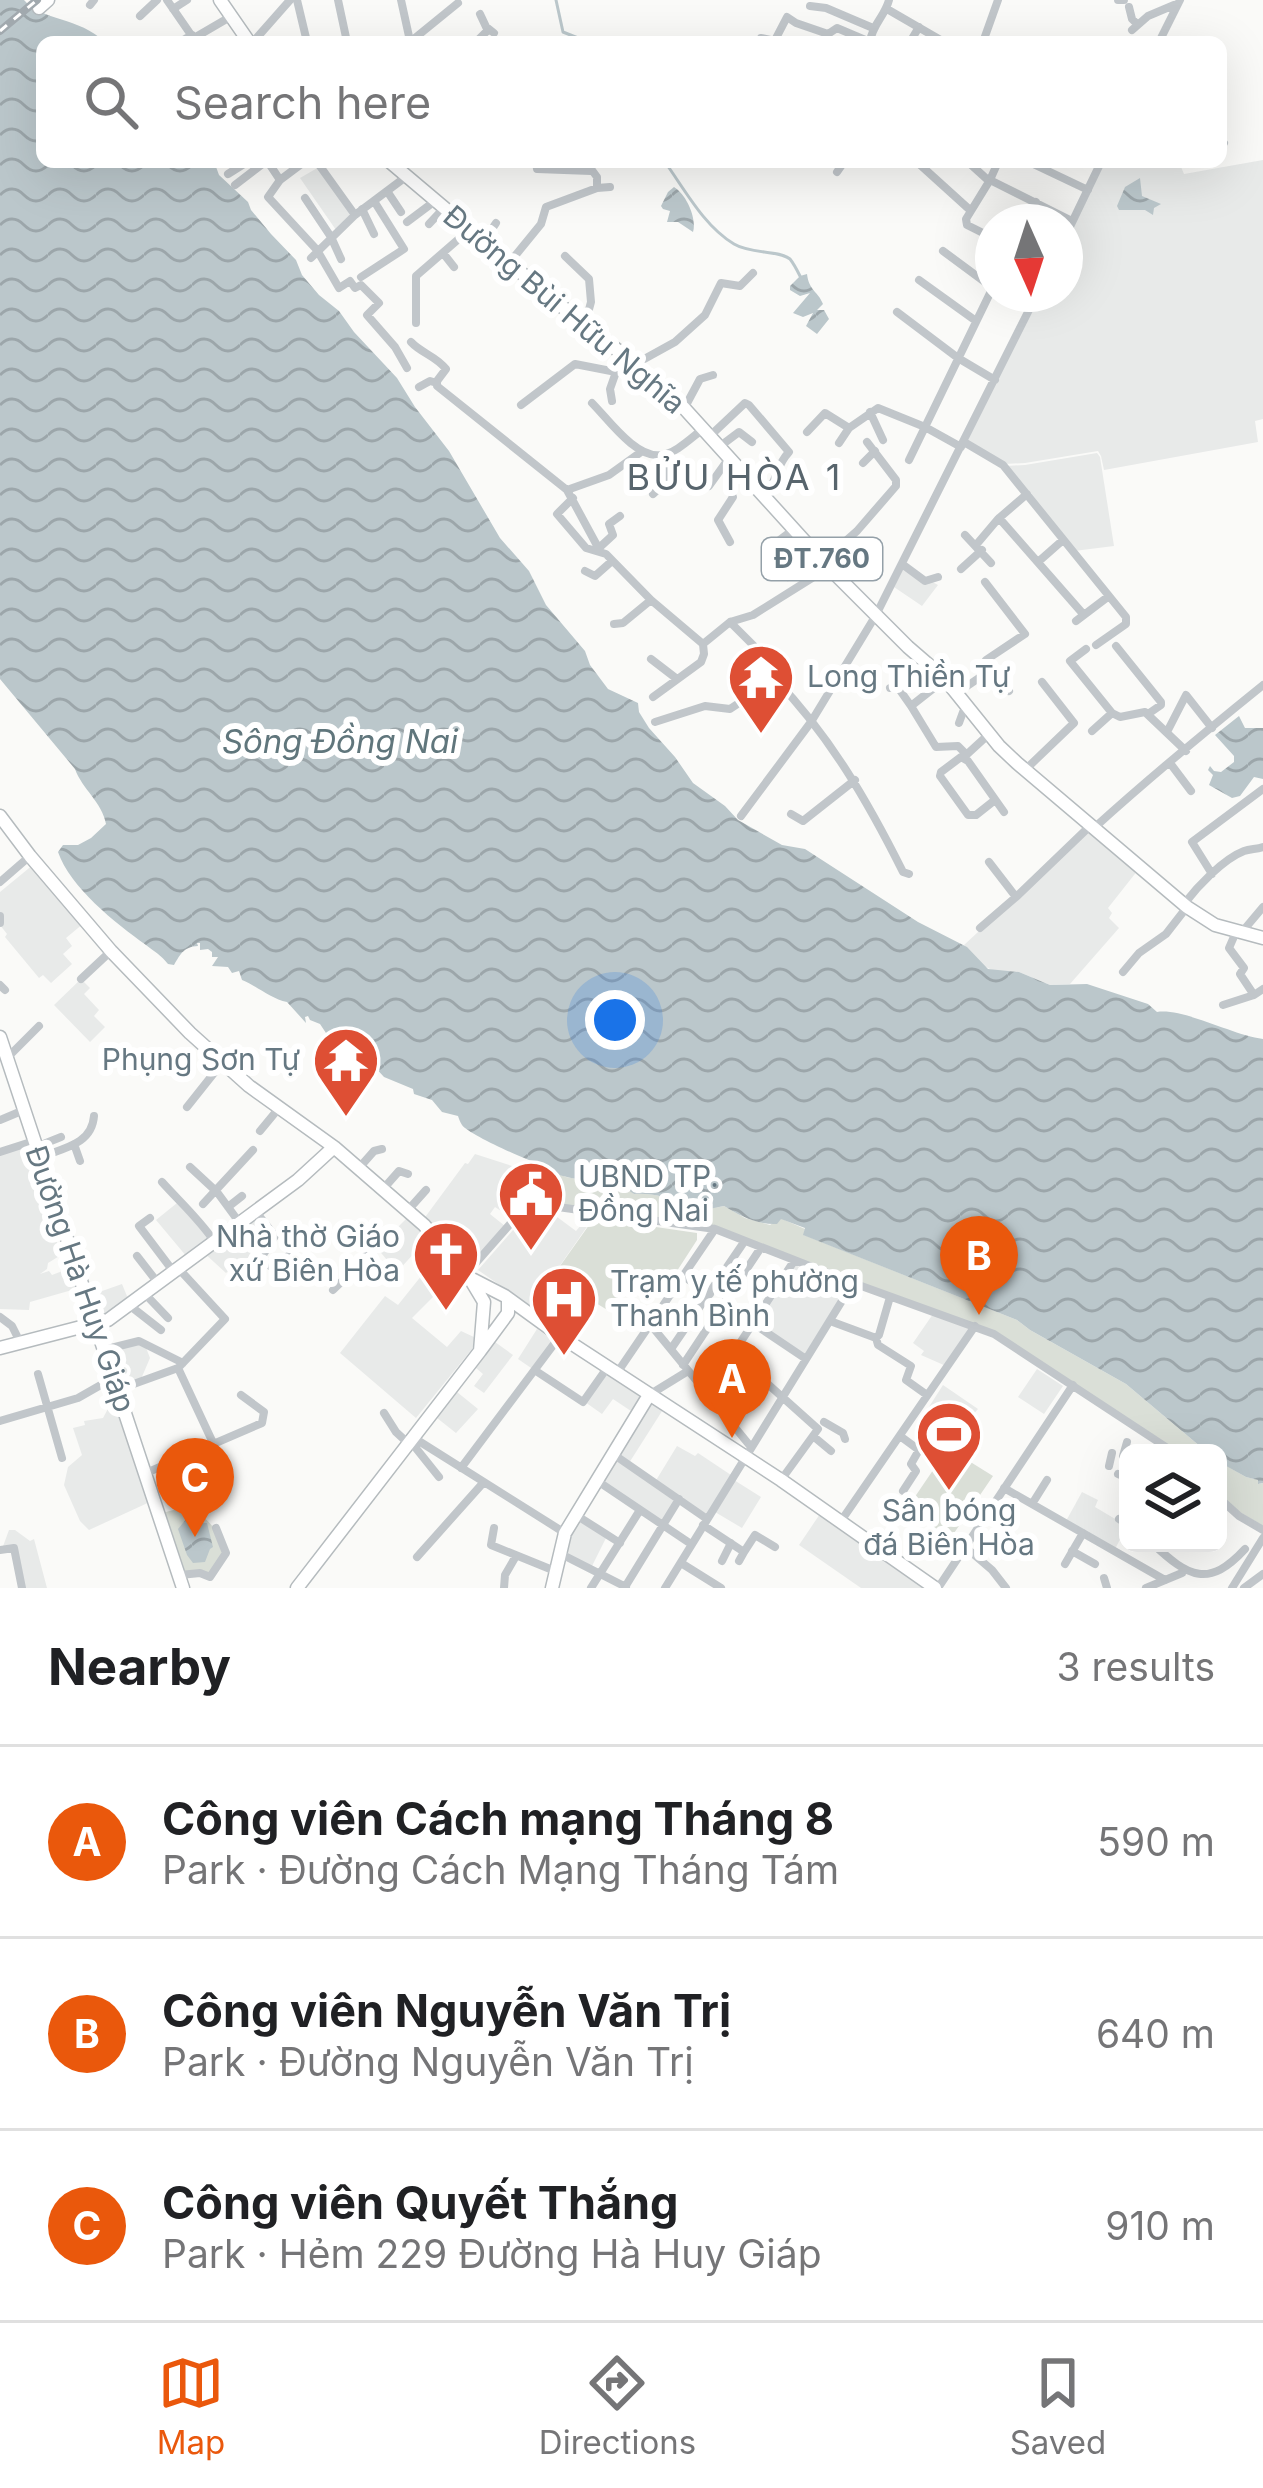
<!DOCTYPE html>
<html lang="en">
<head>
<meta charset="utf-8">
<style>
	:root { --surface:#fff; --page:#f6f6f6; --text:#202124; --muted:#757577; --line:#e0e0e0; --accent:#ea580c }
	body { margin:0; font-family:Inter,sans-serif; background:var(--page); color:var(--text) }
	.controls { position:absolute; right:36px; bottom:36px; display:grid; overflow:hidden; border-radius:18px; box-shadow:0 12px 48px #0002 }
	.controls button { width:108px; height:108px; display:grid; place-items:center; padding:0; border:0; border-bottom:3px solid var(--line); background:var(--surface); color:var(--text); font:60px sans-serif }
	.compass { position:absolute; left:975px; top:204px; width:108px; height:108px; border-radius:50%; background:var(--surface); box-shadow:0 12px 48px #0002; rotate:177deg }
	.you { position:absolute; left:615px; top:1020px; width:42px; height:42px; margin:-30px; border:9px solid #fff; border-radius:50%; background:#1a73e8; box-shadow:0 0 0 18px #1a73e833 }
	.badge { display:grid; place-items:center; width:78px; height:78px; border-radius:50%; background:var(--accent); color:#fff; font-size:39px; font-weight:700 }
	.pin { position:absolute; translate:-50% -99px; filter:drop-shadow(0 3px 6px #0008) }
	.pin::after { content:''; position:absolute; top:63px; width:42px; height:36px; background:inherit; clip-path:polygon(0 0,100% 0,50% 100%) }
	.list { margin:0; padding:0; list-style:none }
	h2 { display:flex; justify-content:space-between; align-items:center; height:156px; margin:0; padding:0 48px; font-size:51px }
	h2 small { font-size:39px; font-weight:400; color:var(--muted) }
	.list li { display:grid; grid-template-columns:78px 1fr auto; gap:36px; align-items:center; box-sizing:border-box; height:192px; padding:0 48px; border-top:3px solid var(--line) }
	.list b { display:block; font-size:45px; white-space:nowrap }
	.list p { margin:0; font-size:39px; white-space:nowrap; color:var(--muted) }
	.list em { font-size:39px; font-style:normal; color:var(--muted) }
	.icon { flex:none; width:66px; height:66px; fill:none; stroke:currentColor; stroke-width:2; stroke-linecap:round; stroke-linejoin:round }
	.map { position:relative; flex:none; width:1263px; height:1588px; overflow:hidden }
	.search { position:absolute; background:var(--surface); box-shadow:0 12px 48px #0002; left:36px; right:36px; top:36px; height:132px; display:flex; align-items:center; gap:30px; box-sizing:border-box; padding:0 42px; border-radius:18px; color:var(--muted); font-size:45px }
	.sheet { height:732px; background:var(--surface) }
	nav { display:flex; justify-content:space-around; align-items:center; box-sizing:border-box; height:168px; border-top:3px solid var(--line); background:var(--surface); font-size:33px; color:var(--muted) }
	nav a { display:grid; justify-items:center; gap:6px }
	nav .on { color:var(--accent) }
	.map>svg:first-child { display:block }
</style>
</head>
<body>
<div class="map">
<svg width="1263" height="1588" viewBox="0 0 1263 1588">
	<defs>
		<pattern id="water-waves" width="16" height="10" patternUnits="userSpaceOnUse" patternTransform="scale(3)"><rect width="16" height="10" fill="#bbc7cb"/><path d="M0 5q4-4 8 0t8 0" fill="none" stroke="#9ca6aa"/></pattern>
	</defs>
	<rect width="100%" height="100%" fill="#fafaf8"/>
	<path fill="#e8eae9" d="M1263 160V419L1255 421 1258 442 1104 470 1101 456 1098 451 1025 463 1004 464 967 442 1040 294H1065V243L1104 162H1179L1184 174Z
		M319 167 353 215 336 230 300 178Z
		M1097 453 1100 457 1114 546 1074 551 1006 466 1025 465Z
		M904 567 938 585 922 606 894 587Z
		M1089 829 1138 870 1108 908 1112 913 1109 918 1119 928 1070 984 1050 985 1019 972 994 971 982 965 964 945Z
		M34 864 84 923 66 938 72 946 63 954 72 964 51 983 43 975 39 978 5 937 7 934 0 925V892Z
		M81 979 90 988 84 994 99 1010 94 1016 105 1027 90 1042 54 1005Z
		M26 1147 61 1255 48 1263 47 1269 40 1274 49 1271 52 1275 73 1267 79 1288 30 1302 29 1310 0 1309V1155Z
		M475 1154 546 1177 518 1211 508 1202 501 1211 495 1207 490 1214 505 1226 466 1270 423 1220 465 1163 468 1164Z
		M177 1203 211 1239 187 1257 156 1220Z
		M545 1208 576 1231 587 1218 591 1221 531 1307 478 1270 528 1213Z
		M255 1214 273 1236 264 1250 245 1269 239 1262 226 1273 203 1252Z
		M408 1217 427 1239 397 1272 377 1248Z
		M438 1255 457 1273 412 1318 447 1347 461 1331 476 1338 472 1349 416 1418 340 1353 385 1296 398 1305Z
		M795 1265 847 1287 805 1354 758 1324Z
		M122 1284 129 1301 97 1322 88 1296Z
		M933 1314 972 1328 946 1366 921 1355 924 1351 913 1343Z
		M537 1329 554 1341 534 1370 518 1359Z
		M495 1342 513 1355 484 1393 474 1386 483 1374 476 1368Z
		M137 1343 145 1345 150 1358 141 1379 119 1387 106 1351Z
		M1037 1369 1063 1386 1044 1414 1018 1397Z
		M607 1370 645 1396 634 1413 613 1399 602 1414 585 1402Z
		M943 1385 978 1409 947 1444 918 1424Z
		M457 1392 478 1409 456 1433 437 1418Z
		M650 1399 664 1408 629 1463 616 1454Z
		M118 1402 152 1501 89 1530 80 1521 64 1485 68 1467 82 1455 73 1428 85 1425 84 1421 103 1418 110 1405Z
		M677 1446 695 1456 698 1453 731 1475 706 1515 655 1482Z
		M614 1456 677 1500 663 1522 598 1480Z
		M734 1480 761 1497 742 1528 715 1512Z
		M1082 1492 1098 1500 1095 1507 1127 1526 1115 1549 1066 1521Z
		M822 1511 930 1588H861L799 1545Z
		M576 1517 607 1536 592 1566 561 1552Z
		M9 1530H15L30 1541 34 1539 47 1588H23L15 1548 2 1549Z"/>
	<path fill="#dadfd7" d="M551 1171 566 1177 628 1188 634 1194C653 1193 673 1198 689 1206 702 1203 711 1210 724 1206L745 1218 770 1225 780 1218 805 1229 804 1235 1017 1320 1030 1330 1126 1384 1208 1453H1179L995 1331 797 1260 716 1227 528 1205 519 1211Z
		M594 1218 697 1233V1240L666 1288 640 1269 609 1311 591 1300 575 1323 558 1312 552 1321 531 1307Z
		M948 1448 993 1476 950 1539 906 1510Z
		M1218 1461 1246 1477 1259 1480V1484L1263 1483V1526L1233 1508 1218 1493Z
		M185 1507C212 1520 215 1526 225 1554L210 1575 182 1573 162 1513Z"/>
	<path fill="url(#water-waves)" d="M0 0H24C42 21 79 17 105 42H42V162L215 164 219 175 248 202 251 210 271 234 296 260 302 275 319 295 339 311 354 332 397 378 415 407 449 451 500 538 529 571 546 605 585 651 590 665 608 689 638 703 639 712 649 728 675 757 693 783 725 806 738 820 782 845 805 849 918 922 967 947 988 969 1019 972 1050 985 1087 984 1148 1004 1157 1012C1184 1008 1232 1035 1263 1039V1483L1258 1484V1480L1246 1477 1219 1462 1218 1453H1208L1126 1384 1030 1330 1017 1320 803 1235 805 1228 781 1219 777 1224C758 1225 740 1216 724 1206L709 1209 698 1204 686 1206C671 1197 651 1193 634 1194 616 1179 589 1183 567 1177 560 1176 554 1172 547 1171L545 1166C533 1163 469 1135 462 1125 460 1122 459 1119 458 1116L442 1112 432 1100 414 1094 413 1089 384 1077 372 1064 355 1061 343 1051 339 1042 326 1033 320 1024 310 1020 308 1016 305 1017 306 1023 287 1002C271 999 257 986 242 980L239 971 232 973 228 967 212 966 218 957H212V952L208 949 200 950V943H197L198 946C184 947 181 953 174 965L168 964C161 955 155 952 146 945 115 923 70 887 58 852L63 845H78L91 838 106 824C102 802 82 789 75 769L0 679Z
		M1140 178 1142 196 1161 204 1154 208 1153 215 1145 210H1119L1117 206 1125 187Z
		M674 187C687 195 697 219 693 232L678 222H667L670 211 663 209 661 206 668 192Z
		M807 274C809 291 818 291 823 304L817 310H824L829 319 817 334 806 326 813 313 803 317 793 313 810 293 800 296 790 290V286L800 276Z
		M1239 716 1245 728H1263V779L1254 777 1240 796 1232 798 1209 785 1213 775 1208 770 1210 766 1214 771 1221 772 1234 762V756L1215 735Z
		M187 1518 196 1523H207L213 1547 210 1549 205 1562 193 1563 187 1555 178 1529Z"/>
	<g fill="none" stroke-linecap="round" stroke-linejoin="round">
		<path stroke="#bbc7cb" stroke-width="3" d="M556 0 563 32 588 42
			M665 162C685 190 704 226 734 244 750 254 779 250 790 259 794 264 797 270 800 276"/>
		<defs>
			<path id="major" d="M220 0 249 42
				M39 8 48 0
				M390 162 551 298 635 364 684 408 829 568 908 647 945 679 999 746 1017 763 1187 907 1215 925 1263 938
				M0 816 30 856 111 951 190 1033 249 1086 334 1147 424 1225 469 1277 484 1302 480 1351
				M0 1037 183 1588
				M470 1278 505 1296 560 1336 781 1480 935 1588
				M0 1348 108 1320 298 1180 334 1147
				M297 1588 480 1351 508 1313V1300
				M552 1588 565 1533 649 1395"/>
		</defs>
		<use href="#major" stroke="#b5bbbe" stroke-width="15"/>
		<path stroke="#c1c6ca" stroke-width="8" d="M167 0 196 42
			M297 0 307 42
			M338 0 347 42
			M401 0 410 41
			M1118 0H1124
			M90 5 94 0
			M810 6 826 8 873 28
			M1129 7 1132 19 1137 24
			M173 9 187 0
			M887 9 944 42
			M480 14 488 31
			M140 16 157 0
			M1132 30 1148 16 1174 5
			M194 38 230 17
			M761 38 775 41
			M180 42 192 35
			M253 42 290 0
			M410 42 458 3
			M476 42 489 29 494 33
			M774 42 787 17 796 23 828 34 837 28 870 42C872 25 885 16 889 0
			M910 42 919 27
			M983 42 998 0
			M1159 42 1180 0
			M1221 141 1224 143
			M268 162 280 180
			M304 162 280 180 268 197 317 250 339 288 350 281 355 288 361 285 379 303 367 315 395 347 407 368
			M317 162 355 215
			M536 162 537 169 591 171
			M917 162 970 210
			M968 162 989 181
			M1029 162 1088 190
			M837 172 844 162
			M228 174 247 162
			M990 180 1072 221
			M235 185 265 162
			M597 188 610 187
			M387 191 401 212
			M305 198 331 237 341 259
			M362 209 374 234
			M407 222 435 201
			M1025 222 1036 202
			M429 224 444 208
			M1065 237 1101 162
			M993 238 967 225 966 219 990 180 998 162
			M484 241 496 223
			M943 251 993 288
			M443 253 454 267
			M565 256 589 279 591 302 585 324
			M311 258 355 215 407 176
			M510 262 541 224 546 207 597 188V177L586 162
			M361 277 404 249 374 201
			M919 280 976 321
			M1004 294 1031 308
			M897 312 958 358 995 380
			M416 323V276L469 230
			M411 342C421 353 436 356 446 369L437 381V386L567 490 600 551
			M637 363 675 342 705 315 721 283 740 286 753 273
			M419 387 430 381 437 383
			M612 401 610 389 616 372
			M592 403C608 419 636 459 661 455 675 454 691 438 703 429
			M521 405 575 364 616 372 623 371 631 363
			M685 407 700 379 713 375
			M870 412 883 440
			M807 432 825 413 849 428 878 408 925 427 961 447
			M711 435 745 403 749 405 789 452C774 468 779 480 764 495
			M964 442 1003 465 1126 617V624L1096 645
			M839 443 849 428
			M719 447 739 432 752 442
			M909 460 993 287
			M863 463 875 451
			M709 486 729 458
			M567 490 609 475 641 452
			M653 494 669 479 663 456
			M573 498 557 514 586 548 606 554 651 600 703 644 730 622 753 615 828 568
			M999 518 1084 615
			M965 535 991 563
			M730 542 718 520 733 497 729 486 741 473
			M976 545 998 519 1027 494
			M600 547 613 535 609 524 620 516
			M823 561 857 531 896 486V480L867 442
			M1038 562 1063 540
			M771 563 777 556 773 545 793 530
			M902 564 925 581 938 577
			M961 569 982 550
			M585 571 595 576 612 561
			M788 577 818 557
			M985 582 1025 634 986 660 1009 691
			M1076 621 1109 596
			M730 622 753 645 775 679
			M614 624 623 623 651 600
			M1116 646 1161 702V705L1148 714
			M1086 649 1070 661 1112 713 1120 717 1145 712 1186 751
			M651 659 677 679
			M944 680 911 706 936 747 958 746 966 754
			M890 688 897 686 911 706
			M957 693 992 669
			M653 697 701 662 704 654 703 644
			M655 722 705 706 730 709 775 679C830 736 868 802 903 872L909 874
			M959 723 963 712 968 708
			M1092 731 1112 713
			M1167 732 1186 695 1212 728
			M964 757 988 735
			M1170 763 1191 791
			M1026 769 1074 723 1042 682
			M995 800 976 815H968L940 776 941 772 961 757 968 761 1004 812
			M791 814 803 821 855 780
			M741 816 811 722 876 615 1037 294
			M1094 828C1149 778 1206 731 1263 685
			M989 862 1016 897
			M1212 874 1192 842 1263 789
			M0 882 30 856
			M1184 904C1197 887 1223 859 1244 851 1250 849 1257 849 1263 847
			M0 916V923
			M980 928 1016 897 1090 826
			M1236 932 1229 948 1244 968 1240 974 1254 995
			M1242 932 1263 907
			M1123 972 1139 953 1166 934 1187 907
			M81 979 111 951
			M0 985 5 990
			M1223 1005 1254 995 1263 989
			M8 1057 39 1026
			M187 1107 222 1063
			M0 1120 24 1110
			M260 1131 279 1108
			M74 1144 80 1161
			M36 1147 61 1137
			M0 1152 34 1141
			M41 1157C64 1148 92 1144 94 1116
			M190 1167 217 1192 239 1222
			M359 1168 374 1151 382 1149
			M162 1182C180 1202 199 1219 214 1241
			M384 1188 399 1171 408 1174
			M203 1204 253 1150
			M228 1207 242 1196
			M409 1209 426 1190
			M256 1212 275 1236 261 1258 276 1271 288 1256
			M150 1218 139 1226 173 1271
			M137 1256 158 1283
			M467 1273 518 1215 532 1206 558 1207 715 1229 853 1283 994 1334 1175 1453
			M683 1276 710 1294
			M333 1290 368 1256 356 1238
			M145 1294 168 1318
			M723 1303 806 1359
			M129 1305 161 1330
			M0 1317 12 1326 20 1342
			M830 1321 876 1338 879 1335 890 1297
			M650 1324 751 1447
			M876 1338 878 1345 911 1366 906 1380 927 1395
			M671 1349 744 1242
			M103 1350 139 1341 183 1363
			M733 1353 818 1429 781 1480
			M683 1365 760 1249
			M178 1368 214 1445
			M536 1371 583 1402 607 1368
			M617 1373 715 1229
			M38 1374 62 1458
			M117 1390 178 1368 225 1319 179 1269
			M707 1393 794 1261
			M649 1395 688 1371
			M384 1413 396 1432 409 1444
			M0 1421 78 1398 113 1378
			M824 1422 843 1433 845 1439
			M813 1436 831 1451
			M900 1436 919 1450 911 1464 916 1471 903 1491
			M414 1438 565 1533
			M411 1442 439 1477
			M613 1454 707 1519
			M1123 1456 1127 1442
			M1109 1466 1112 1453
			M461 1468 560 1336
			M146 1473 262 1423 264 1412 241 1395
			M1118 1474 1128 1478
			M596 1480 691 1544
			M1004 1488 1165 1580
			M1218 1497 1239 1516 1263 1530
			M1032 1504 1047 1480
			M576 1515 620 1543
			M1119 1519 1128 1525
			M841 1521 975 1326
			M703 1525 744 1552 739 1561
			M494 1528 491 1545 555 1571
			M1152 1543C1189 1578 1209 1588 1245 1549
			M964 1546 992 1570 1006 1588
			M0 1550 14 1548 22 1588
			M1072 1551 1095 1564
			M744 1552 755 1535 775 1547
			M559 1553 626 1587
			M417 1557 483 1483
			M722 1561 731 1543
			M681 1563 721 1588
			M1065 1564 1083 1533
			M180 1575 200 1573 210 1577 226 1553 216 1528
			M1104 1578 1107 1588
			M625 1587 679 1499
			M504 1588 505 1575 516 1556
			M591 1588 640 1510
			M665 1588 853 1283
			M938 1588 1073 1385
			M1146 1588 1182 1573
			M1232 1588 1263 1538
			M1244 1588 1263 1574"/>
		<use href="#major" stroke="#fff" stroke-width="12"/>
		<defs>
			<path id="rail" d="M0 31 37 0"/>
		</defs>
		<use href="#rail" stroke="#a1a9ae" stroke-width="8"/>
		<use href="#rail" stroke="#fff" stroke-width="3" stroke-dasharray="9" stroke-linecap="butt"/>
	</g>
	<defs>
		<symbol id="temple-pin" viewBox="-11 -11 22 30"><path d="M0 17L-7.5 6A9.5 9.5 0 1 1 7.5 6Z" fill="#de4f34" stroke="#fff"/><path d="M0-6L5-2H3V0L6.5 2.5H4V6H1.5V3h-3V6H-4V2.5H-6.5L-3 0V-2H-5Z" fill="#fff"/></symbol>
		<symbol id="civic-pin" viewBox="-11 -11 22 30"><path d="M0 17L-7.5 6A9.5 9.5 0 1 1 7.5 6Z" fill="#de4f34" stroke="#fff"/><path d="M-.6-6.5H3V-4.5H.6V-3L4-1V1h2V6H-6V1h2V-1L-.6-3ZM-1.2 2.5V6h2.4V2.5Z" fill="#fff"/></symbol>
		<symbol id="church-pin" viewBox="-11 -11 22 30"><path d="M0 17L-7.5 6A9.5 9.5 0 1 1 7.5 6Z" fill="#de4f34" stroke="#fff"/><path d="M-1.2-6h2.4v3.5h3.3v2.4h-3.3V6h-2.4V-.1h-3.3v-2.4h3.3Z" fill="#fff"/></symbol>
		<symbol id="hospital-pin" viewBox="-11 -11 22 30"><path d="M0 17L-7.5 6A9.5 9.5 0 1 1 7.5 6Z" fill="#de4f34" stroke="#fff"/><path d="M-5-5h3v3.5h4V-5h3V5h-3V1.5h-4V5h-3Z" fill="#fff"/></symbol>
		<symbol id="stadium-pin" viewBox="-11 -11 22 30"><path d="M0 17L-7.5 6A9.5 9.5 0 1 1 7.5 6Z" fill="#de4f34" stroke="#fff"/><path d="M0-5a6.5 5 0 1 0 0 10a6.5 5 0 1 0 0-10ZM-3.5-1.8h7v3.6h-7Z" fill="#fff"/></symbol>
	</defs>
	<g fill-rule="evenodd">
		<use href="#temple-pin" x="723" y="639" width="76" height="104"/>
		<use href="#temple-pin" x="308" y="1022" width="76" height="104"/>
		<use href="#civic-pin" x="493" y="1156" width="76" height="104"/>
		<use href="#church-pin" x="408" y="1216" width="76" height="104"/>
		<use href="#hospital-pin" x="526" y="1261" width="76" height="104"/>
		<use href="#stadium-pin" x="911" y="1396" width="76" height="104"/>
	</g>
	<g text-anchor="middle" stroke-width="12" stroke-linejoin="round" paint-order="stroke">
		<rect fill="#fff" stroke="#94a0a8" stroke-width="3" x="762" y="538" width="120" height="42" rx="9"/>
		<g font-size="27" font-weight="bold" fill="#667882">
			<text x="822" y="568">ĐT.760</text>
		</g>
		<g font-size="30" fill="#667882" stroke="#fff">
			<text transform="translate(564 310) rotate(40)" y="10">Đường Bùi Hữu Nghĩa</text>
			<text transform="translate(80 1279) rotate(71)" y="10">Đường Hà Huy Giáp</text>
		</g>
		<g font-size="30" fill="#667882" stroke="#fff" text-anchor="start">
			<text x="807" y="687">Long Thiền Tự</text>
			<text x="300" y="1070" text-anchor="end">Phụng Sơn Tự</text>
			<text x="578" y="1187">UBND TP.<tspan x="578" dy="34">Đồng Nai</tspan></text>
			<text x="400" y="1247" text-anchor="end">Nhà thờ Giáo<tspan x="400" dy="34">xứ Biên Hòa</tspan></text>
			<text x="610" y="1292">Trạm y tế phường<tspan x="610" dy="34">Thanh Bình</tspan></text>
			<text x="949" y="1521" text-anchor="middle">Sân bóng<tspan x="949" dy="34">đá Biên Hòa</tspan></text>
		</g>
		<g font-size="33" font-style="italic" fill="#60767c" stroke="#fff">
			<text x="340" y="753">Sông Đồng Nai</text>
		</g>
		<g font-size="36" letter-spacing="3" fill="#58656d" stroke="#fff">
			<text x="735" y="490">BỬU HÒA 1</text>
		</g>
	</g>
</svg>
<div class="controls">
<button><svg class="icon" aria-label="layers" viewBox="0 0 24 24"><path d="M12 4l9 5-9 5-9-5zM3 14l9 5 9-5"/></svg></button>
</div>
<svg class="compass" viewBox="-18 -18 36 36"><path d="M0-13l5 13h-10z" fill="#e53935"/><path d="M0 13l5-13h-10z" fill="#757577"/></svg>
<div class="you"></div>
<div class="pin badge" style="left:732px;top:1438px">A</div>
<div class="pin badge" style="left:979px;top:1315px">B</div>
<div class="pin badge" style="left:195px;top:1537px">C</div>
<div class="search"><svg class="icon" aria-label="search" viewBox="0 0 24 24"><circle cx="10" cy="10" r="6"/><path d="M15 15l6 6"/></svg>Search here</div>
</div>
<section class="sheet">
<h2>Nearby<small>3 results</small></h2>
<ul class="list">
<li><span class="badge">A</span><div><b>Công viên Cách mạng Tháng 8</b><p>Park · Đường Cách Mạng Tháng Tám</p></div><em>590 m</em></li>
<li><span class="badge">B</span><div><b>Công viên Nguyễn Văn Trị</b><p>Park · Đường Nguyễn Văn Trị</p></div><em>640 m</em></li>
<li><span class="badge">C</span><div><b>Công viên Quyết Thắng</b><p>Park · Hẻm 229 Đường Hà Huy Giáp</p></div><em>910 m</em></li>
</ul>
</section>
<nav>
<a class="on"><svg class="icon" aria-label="map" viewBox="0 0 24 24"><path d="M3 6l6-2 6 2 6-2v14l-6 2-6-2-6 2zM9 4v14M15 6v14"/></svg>Map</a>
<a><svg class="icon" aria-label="directions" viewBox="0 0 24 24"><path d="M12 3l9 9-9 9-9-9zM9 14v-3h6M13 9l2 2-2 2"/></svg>Directions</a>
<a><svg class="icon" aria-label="saved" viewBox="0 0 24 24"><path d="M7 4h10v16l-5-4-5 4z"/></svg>Saved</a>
</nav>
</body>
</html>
